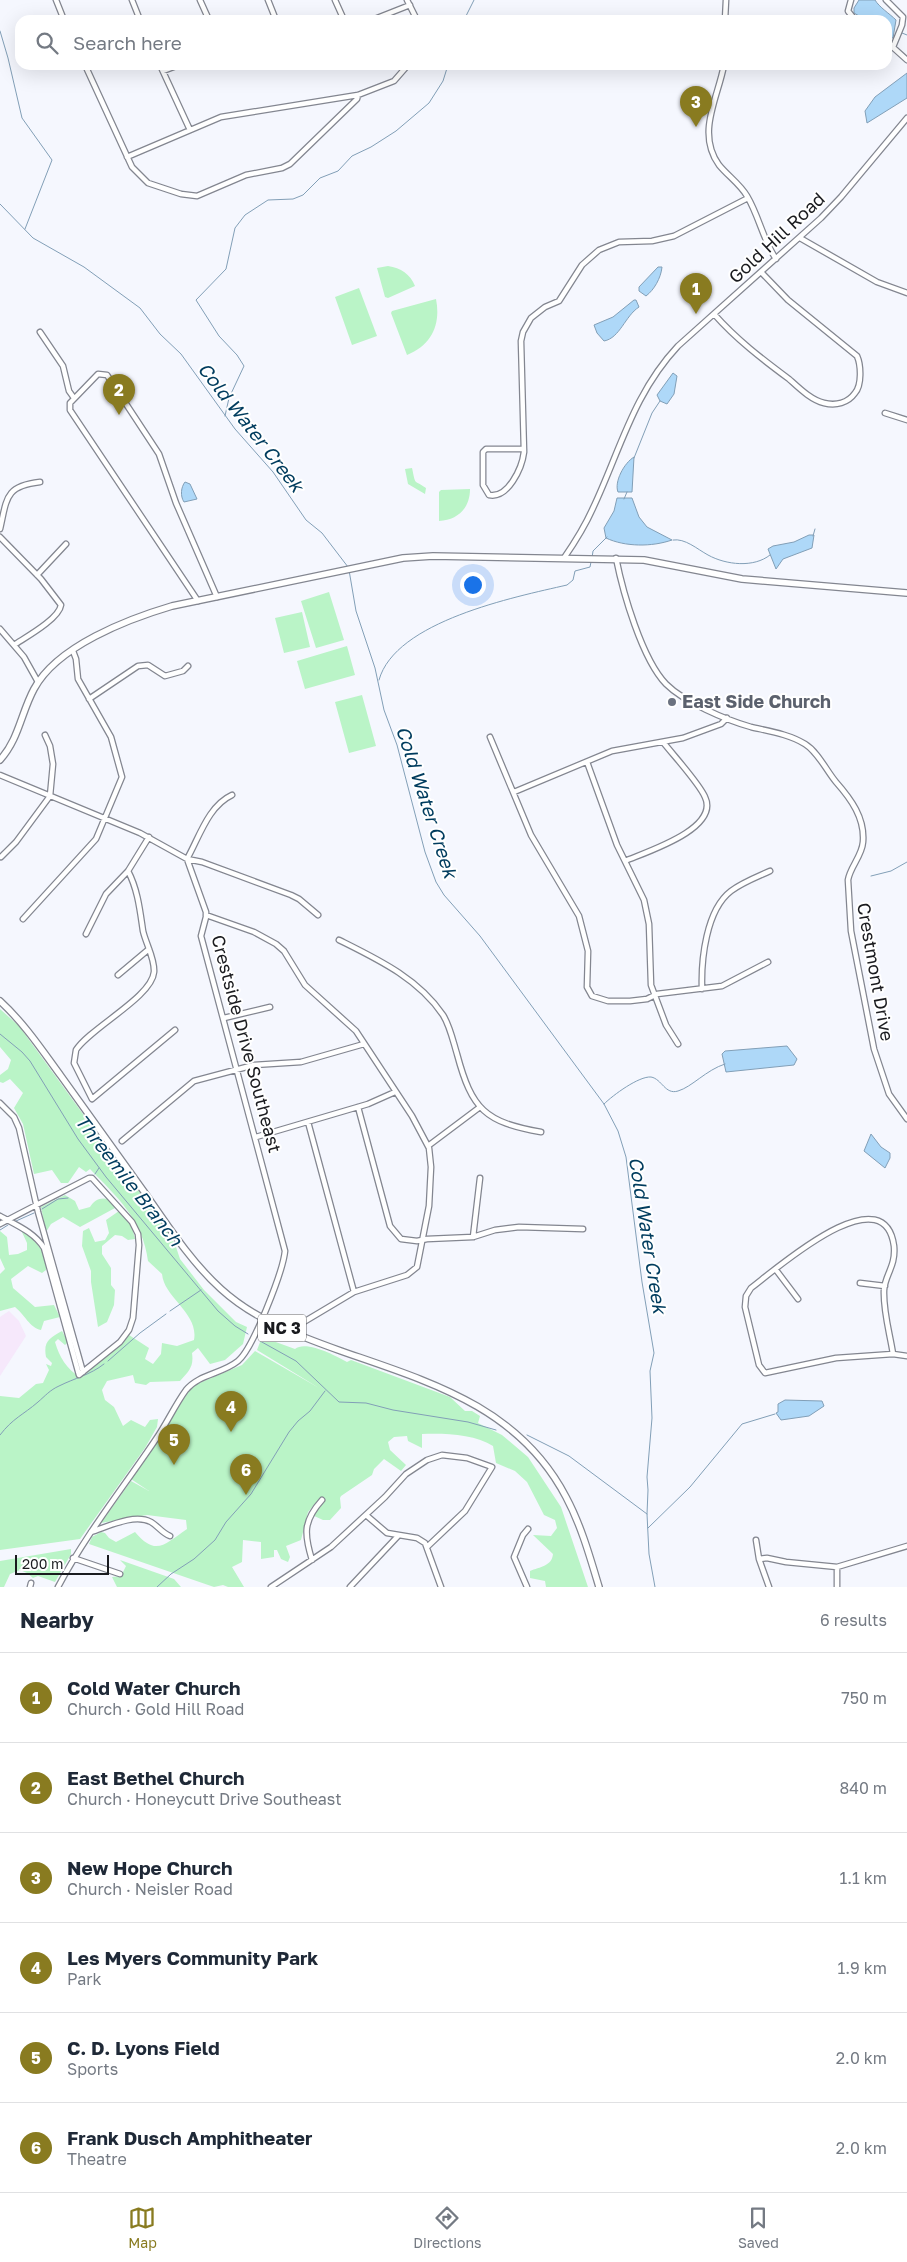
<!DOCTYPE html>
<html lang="en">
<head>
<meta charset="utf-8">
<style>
	:root { --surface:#fff; --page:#f6f6f7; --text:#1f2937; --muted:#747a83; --line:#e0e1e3; --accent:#897b20 }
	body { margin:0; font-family:"Golos Text",sans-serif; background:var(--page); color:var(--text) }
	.scale { position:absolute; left:15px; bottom:12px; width:94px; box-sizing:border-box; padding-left:5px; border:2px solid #1a1b1f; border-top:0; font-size:14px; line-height:18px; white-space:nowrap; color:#1a1b1f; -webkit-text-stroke:4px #fff; paint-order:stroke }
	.you { position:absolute; left:472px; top:584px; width:18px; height:18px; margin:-12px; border:4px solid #fff; border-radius:50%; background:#1a73e8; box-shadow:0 0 0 8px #1a73e833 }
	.badge { display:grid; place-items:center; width:32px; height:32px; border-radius:50%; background:var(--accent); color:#fff; font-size:16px; font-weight:700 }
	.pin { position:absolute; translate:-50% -41px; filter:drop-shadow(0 1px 2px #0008) }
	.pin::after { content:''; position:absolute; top:26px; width:18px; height:15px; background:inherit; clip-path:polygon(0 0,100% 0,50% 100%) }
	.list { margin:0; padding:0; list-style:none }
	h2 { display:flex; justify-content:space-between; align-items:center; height:65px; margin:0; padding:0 20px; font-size:21px }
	h2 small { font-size:16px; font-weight:400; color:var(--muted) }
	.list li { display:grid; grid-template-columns:32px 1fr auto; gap:15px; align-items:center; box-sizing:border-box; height:90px; padding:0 20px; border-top:1px solid var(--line) }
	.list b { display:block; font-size:19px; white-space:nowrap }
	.list p { margin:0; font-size:16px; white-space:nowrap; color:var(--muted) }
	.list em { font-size:16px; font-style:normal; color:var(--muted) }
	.icon { flex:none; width:28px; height:28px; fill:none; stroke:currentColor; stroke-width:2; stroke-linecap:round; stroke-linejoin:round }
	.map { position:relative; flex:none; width:907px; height:1587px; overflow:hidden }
	.search { position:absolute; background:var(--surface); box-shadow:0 5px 20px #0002; left:15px; right:15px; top:15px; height:55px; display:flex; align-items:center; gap:12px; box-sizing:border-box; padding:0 18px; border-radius:15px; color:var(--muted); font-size:19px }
	.sheet { height:605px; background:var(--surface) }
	nav { display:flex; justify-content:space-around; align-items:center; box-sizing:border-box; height:70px; border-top:1px solid var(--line); background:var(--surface); font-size:14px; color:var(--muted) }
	nav a { display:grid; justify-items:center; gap:2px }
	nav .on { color:var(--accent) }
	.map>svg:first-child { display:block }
</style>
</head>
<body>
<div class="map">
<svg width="907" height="1587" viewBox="0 0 907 1587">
	<rect width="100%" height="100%" fill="#f5f7fe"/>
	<path fill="#f6e8fb" d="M9 1311 19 1321 26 1336 0 1376V1317Z"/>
	<path fill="#baf4c7" d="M388 266C401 268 410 274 415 286L388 298 385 297 377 268Z
		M359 288 377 336 352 345 335 297Z
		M436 299C441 324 432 345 407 355L391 313 392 311Z
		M412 468C416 486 413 479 426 488L425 494 408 484 405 469Z
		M470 489C470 508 458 520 439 521V492L441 490Z
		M329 592 344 640 316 648 301 601Z
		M302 612 310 647 284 653 275 618Z
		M347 646 355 675 305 689 297 661Z
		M362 695 376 746 349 753 335 702Z
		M0 1009 19 1026 163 1224 175 1244 180 1259 204 1290 236 1322 247 1327 243 1344 225 1360 210 1364 198 1348 192 1353C194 1367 189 1371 180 1381L150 1382 146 1385 135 1383 133 1375 107 1381 102 1390 105 1400 114 1407 123 1426 131 1420 145 1427 150 1420 158 1419 157 1427 145 1448 80 1539 0 1550V1396L19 1398 36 1384 43 1383 49 1370 46 1364 51 1366 52 1363 46 1357C43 1341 50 1338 62 1331L68 1342 65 1345 58 1339 55 1342C59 1356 67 1370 80 1377L124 1342 129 1335 149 1348 145 1359 153 1364 161 1354 162 1343 177 1346 194 1340C199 1313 164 1298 162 1274L148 1261C143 1220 117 1197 90 1169L86 1172 79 1167 68 1183H61L52 1170 34 1174 23 1124 14 1108 23 1093 10 1079 3 1083 0 1082V1075L8 1069 11 1060 0 1047Z
		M65 1195 75 1201 79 1210 90 1207C94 1200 100 1197 108 1199L115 1208 80 1227 63 1217 51 1224 46 1232 41 1207Z
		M119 1211 132 1227 135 1239 128 1240 122 1236 115 1235 102 1246V1254L111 1268V1285L115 1290 114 1305 107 1322 98 1327 91 1282V1271L82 1246 83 1231 89 1228 95 1242 105 1240 109 1233 106 1220Z
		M21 1230C35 1240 47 1251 46 1270L42 1273 28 1266 11 1279 13 1288 35 1307 54 1305 60 1317 44 1321 41 1330C30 1328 24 1314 15 1307L0 1311V1274L5 1269 0 1258V1231L7 1237 9 1255 18 1254 27 1250V1243Z
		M262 1337 295 1349C306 1340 336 1356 347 1362L351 1360 450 1397 465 1411H472L480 1416 478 1423 502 1435 528 1457 561 1507 588 1587H546L545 1581 530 1578V1571C540 1567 552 1566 553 1554L533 1535 551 1536 557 1528 555 1520 544 1515 527 1482 515 1471 496 1463 493 1446C475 1434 443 1433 422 1434V1448L408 1441 407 1436 394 1437 388 1442 390 1450 406 1465 401 1471 384 1459 374 1469 372 1475 341 1496 340 1498 341 1508 330 1520H323L312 1515 323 1499H319L308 1512 301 1540 286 1546 290 1557 288 1562 281 1559 277 1550H274V1557L261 1559V1542L243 1540 242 1562 232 1567 244 1587H228L223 1585 214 1587 89 1544 92 1537 101 1532 105 1533 109 1538 116 1542 135 1532C156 1557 165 1544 187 1529L186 1520 147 1515 101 1523 131 1481 149 1491 131 1479 191 1388 197 1384 242 1365 255 1351 319 1388 257 1350Z
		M71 1549V1554L55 1582 38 1576 33 1578 27 1573 20 1570 10 1574 4 1587H0V1561Z
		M120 1560 174 1579 181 1587H117L112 1577 121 1576 126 1566Z"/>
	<path fill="#aed8f8" stroke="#829fb7" d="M859 0H875C879 7 890 14 896 20L893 38 887 37V20H866L854 13V8Z
		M907 73V98L867 123 865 111 875 97Z
		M658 267H662C661 278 654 290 646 296L639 291V287Z
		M634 300H636L639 307C625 316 620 338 604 341L597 333 594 325 613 317Z
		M673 373 677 376 674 394 667 404 660 401 657 395Z
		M634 457 632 492H618C614 482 624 463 634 457Z
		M185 482 190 484 197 499 184 502C180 496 181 487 185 482Z
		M617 498H632L639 517 647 527 672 540C652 547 625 547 606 538L604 528 614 511Z
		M809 535H814L812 548 783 559 776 569 768 549 773 546 794 542Z
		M787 1046 797 1059 794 1065 726 1072 722 1054 725 1051Z
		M871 1134 881 1147 890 1153V1158L885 1168 864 1151Z
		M785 1400 822 1401 824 1406 809 1416 781 1420 776 1413 778 1412V1404Z"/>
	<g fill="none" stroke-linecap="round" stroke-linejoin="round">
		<path stroke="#829fb7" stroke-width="1" d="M464 20 474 0
			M0 31 8 58 22 118 52 160 25 229
			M902 33 907 35
			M0 204 33 238 84 267 140 308 160 334 181 354 235 429 273 472 306 520 322 533 348 567
			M225 416 229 398 244 366 237 355 219 336 196 300 226 269 235 228 245 215 268 200 293 199 303 195 320 178 338 171 352 156 371 147 396 131 429 103 443 81 448 65
			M634 458 652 413 660 401
			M624 499 627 492
			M813 536 815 529
			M673 540C685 538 697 549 708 555 726 565 754 568 770 555
			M592 558 593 551 607 537
			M349 570 356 611 375 668 384 710 397 745 425 852 436 882 444 895 480 936 604 1104 618 1131 626 1157 642 1282 654 1353 650 1371 652 1418 647 1477 648 1490 647 1514 649 1554 655 1587
			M379 680C395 621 515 597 567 585L573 580 575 571 590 567 591 562
			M871 876 891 871 907 862
			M0 1034 22 1052 30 1061 78 1139 106 1177 218 1311 235 1326 248 1334
			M604 1104C613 1095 639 1076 651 1077 662 1079 665 1095 678 1091 692 1087 706 1070 725 1064
			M95 1174 99 1168
			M42 1209 58 1199 68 1198
			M16 1221 34 1213
			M0 1230 8 1225
			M170 1311 201 1290
			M260 1341 296 1361 339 1402 366 1403 393 1410 468 1422 496 1430
			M108 1361 140 1333 166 1314
			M0 1435C13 1418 23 1415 38 1402 45 1396 50 1390 59 1386 75 1378 90 1375 104 1364
			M527 1435 569 1456 647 1514
			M648 1528 690 1487 742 1424 775 1414
			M157 1587 171 1574 194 1559 215 1540 226 1522 251 1494 289 1432 298 1421 310 1411 325 1391"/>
		<defs>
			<path id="minor" d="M56 0 64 20
				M132 0 140 20
				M200 0 209 20
				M268 0 276 20
				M335 0 344 20
				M407 0 417 20
				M851 0 848 11 855 20
				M886 0 903 17 902 25 893 47
				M372 20 410 5
				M725 20 726 0
				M887 42 907 60
				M85 65 132 167 148 183 181 194 197 196 246 175 282 168 290 164 357 99 358 95
				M160 65 190 130
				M724 65C718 98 696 133 719 165 728 176 740 184 747 196 759 216 763 240 776 259
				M851 66V65
				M163 71 179 65
				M127 157 221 117 358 95 394 81 408 65
				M800 238 877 282 907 293
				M714 314C736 339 762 359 789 379 799 388 811 400 824 403 836 406 848 403 855 393 862 385 861 365 857 356L788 300 761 272
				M40 332 63 366 69 391 74 398
				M885 413 907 420
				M524 449H486L483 452V485L489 495C508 499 522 468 524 452L521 341 523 332 531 318 545 307 559 301 582 265 599 250 619 242 652 241 674 236 748 198
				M0 529C7 498 5 486 40 482
				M0 537 41 579 61 605C59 619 26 637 14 645
				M564 558C575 542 585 526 593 508 620 451 633 394 678 346L821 218 841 197 907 118
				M616 558C623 593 642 659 666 684 684 702 726 720 751 727 768 731 789 734 805 744 818 752 826 770 836 782 851 799 865 818 863 842 862 856 850 867 848 880L851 931 874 1049 889 1094 907 1119
				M37 575 66 544
				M198 601 70 410V403L98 374 107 375 159 454 176 503 217 597
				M0 629 24 657 38 682
				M89 699 138 666 148 665 165 676 183 671 188 666
				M490 737 531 835 579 916 588 951 587 987 592 996 608 1001H630L647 999 657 994 722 986 768 962
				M587 762 617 845 644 900 649 924 651 985 666 1025 678 1044
				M0 775 140 833 187 859 206 912V917L201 936 285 1251C283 1271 253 1349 238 1361 222 1374 199 1374 186 1390 175 1405 167 1423 156 1439 123 1488 86 1534 58 1587
				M514 792 612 751 683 738 721 724 727 718
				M232 795C208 806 199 838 187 859L202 862 291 895 299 899 318 915
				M1 857 16 842 50 796 53 764 50 746 45 735
				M625 861C646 852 720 829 705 797 699 783 674 756 663 742
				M128 871C138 890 140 911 143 931 146 944 155 959 154 972 152 997 90 1028 76 1050L74 1063 92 1099 175 1030
				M206 915 254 932 276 944 284 951 305 985 356 1031 412 1116 429 1148 431 1167 429 1206 417 1267 407 1275 354 1292 297 1326
				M23 919 96 839 122 777 111 737 78 679 76 659 73 651
				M86 934 106 894 128 871 149 837
				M339 940C377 959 418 978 443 1015 450 1026 453 1041 457 1054 472 1110 485 1122 541 1132
				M118 975 149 949
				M702 989C701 960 706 910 731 891 743 882 757 877 770 871
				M224 1018 270 1007
				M0 1103 14 1117 19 1128 38 1212 83 1372
				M358 1107 390 1226 401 1239 417 1241 427 1239 473 1237 495 1230 519 1227 583 1229
				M308 1122 354 1292
				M256 1137 368 1104 395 1092
				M122 1141 194 1081 254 1065 301 1062 364 1044
				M428 1146 480 1107
				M0 1216C16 1225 34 1232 44 1248L79 1375 120 1342 129 1330 133 1318 139 1245 138 1234 132 1222 92 1178H89C60 1193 30 1208 0 1224
				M473 1237 480 1178
				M776 1270 798 1299
				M860 1283 885 1286
				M893 1354C890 1334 883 1311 884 1290 885 1275 896 1266 894 1246 884 1173 775 1270 751 1288L746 1296 745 1307 759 1365 765 1373 836 1358 893 1354 907 1356
				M366 1515 387 1533 417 1538 425 1543 441 1587
				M91 1532C107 1527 134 1513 151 1522 158 1526 162 1533 170 1536
				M756 1540 759 1559
				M73 1558 120 1574
				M312 1560C304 1534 303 1521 322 1500
				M837 1567V1587
				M30 1587 31 1583
				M271 1587 331 1547 385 1497 406 1474 427 1460 442 1455 467 1458 492 1467 465 1511 427 1547
				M350 1587 398 1536
				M527 1587 514 1557 523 1535 528 1529
				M769 1587 759 1559 767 1558 786 1562 837 1567 907 1546"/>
			<path id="major" d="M0 760C19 739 21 713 34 689 57 646 128 619 172 606L403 558 433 556 644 560 742 579 907 593
				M0 1001C24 1023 42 1050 61 1076 89 1115 117 1154 145 1193 168 1226 191 1262 221 1289 255 1320 299 1336 341 1351 430 1382 519 1407 566 1497 581 1525 590 1557 599 1587"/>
		</defs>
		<use href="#minor" stroke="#838690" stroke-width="7"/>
		<use href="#major" stroke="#838690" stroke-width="8"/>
		<use href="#minor" stroke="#fff" stroke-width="4.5"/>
		<use href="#major" stroke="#fff" stroke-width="5.5"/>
	</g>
	<circle fill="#6b7280" stroke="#fff" stroke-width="2" cx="672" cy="702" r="5"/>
	<g text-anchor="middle" stroke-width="4" stroke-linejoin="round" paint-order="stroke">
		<rect fill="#fff" stroke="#5f5f62" stroke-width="1" x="258" y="1314.5" width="48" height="27" rx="4"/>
		<g font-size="16" font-weight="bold" fill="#1a1b1f">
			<text x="282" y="1334">NC 3</text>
		</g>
		<g font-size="18" fill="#1a1b1f" stroke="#fff">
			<text transform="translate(777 238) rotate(-43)" y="6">Gold Hill Road</text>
			<text transform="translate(875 972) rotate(80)" y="6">Crestmont Drive</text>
			<text transform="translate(246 1044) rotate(75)" y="6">Crestside Drive Southeast</text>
		</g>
		<g font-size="18" font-weight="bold" fill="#5b616d" stroke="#fff" text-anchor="start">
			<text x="682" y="708">East Side Church</text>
		</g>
		<g font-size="19" font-style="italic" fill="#003c5e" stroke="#fff">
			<text transform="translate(251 427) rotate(52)" y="7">Cold Water Creek</text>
			<text transform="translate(427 802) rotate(72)" y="7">Cold Water Creek</text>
			<text transform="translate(129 1180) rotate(52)" y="7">Threemile Branch</text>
			<text transform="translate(648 1235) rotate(81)" y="7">Cold Water Creek</text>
		</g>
	</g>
</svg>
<div class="scale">200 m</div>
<div class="you"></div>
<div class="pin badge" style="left:696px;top:314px">1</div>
<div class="pin badge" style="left:119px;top:415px">2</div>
<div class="pin badge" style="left:696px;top:127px">3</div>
<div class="pin badge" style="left:231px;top:1432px">4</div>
<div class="pin badge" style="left:174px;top:1465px">5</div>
<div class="pin badge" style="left:246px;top:1495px">6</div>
<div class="search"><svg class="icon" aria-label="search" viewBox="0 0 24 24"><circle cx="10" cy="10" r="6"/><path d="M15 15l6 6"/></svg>Search here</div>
</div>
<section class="sheet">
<h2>Nearby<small>6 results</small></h2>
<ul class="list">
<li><span class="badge">1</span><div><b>Cold Water Church</b><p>Church · Gold Hill Road</p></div><em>750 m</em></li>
<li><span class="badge">2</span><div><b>East Bethel Church</b><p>Church · Honeycutt Drive Southeast</p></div><em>840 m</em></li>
<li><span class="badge">3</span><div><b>New Hope Church</b><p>Church · Neisler Road</p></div><em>1.1 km</em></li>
<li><span class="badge">4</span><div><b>Les Myers Community Park</b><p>Park</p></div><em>1.9 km</em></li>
<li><span class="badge">5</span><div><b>C. D. Lyons Field</b><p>Sports</p></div><em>2.0 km</em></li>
<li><span class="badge">6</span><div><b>Frank Dusch Amphitheater</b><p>Theatre</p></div><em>2.0 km</em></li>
</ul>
</section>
<nav>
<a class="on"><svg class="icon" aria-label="map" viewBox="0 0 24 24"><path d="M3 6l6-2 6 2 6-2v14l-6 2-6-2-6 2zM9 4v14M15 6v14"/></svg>Map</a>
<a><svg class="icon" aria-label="directions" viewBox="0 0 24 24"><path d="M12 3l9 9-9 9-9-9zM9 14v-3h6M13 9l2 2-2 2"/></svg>Directions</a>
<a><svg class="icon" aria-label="saved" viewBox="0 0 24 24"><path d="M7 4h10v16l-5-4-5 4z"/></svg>Saved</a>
</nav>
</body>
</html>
